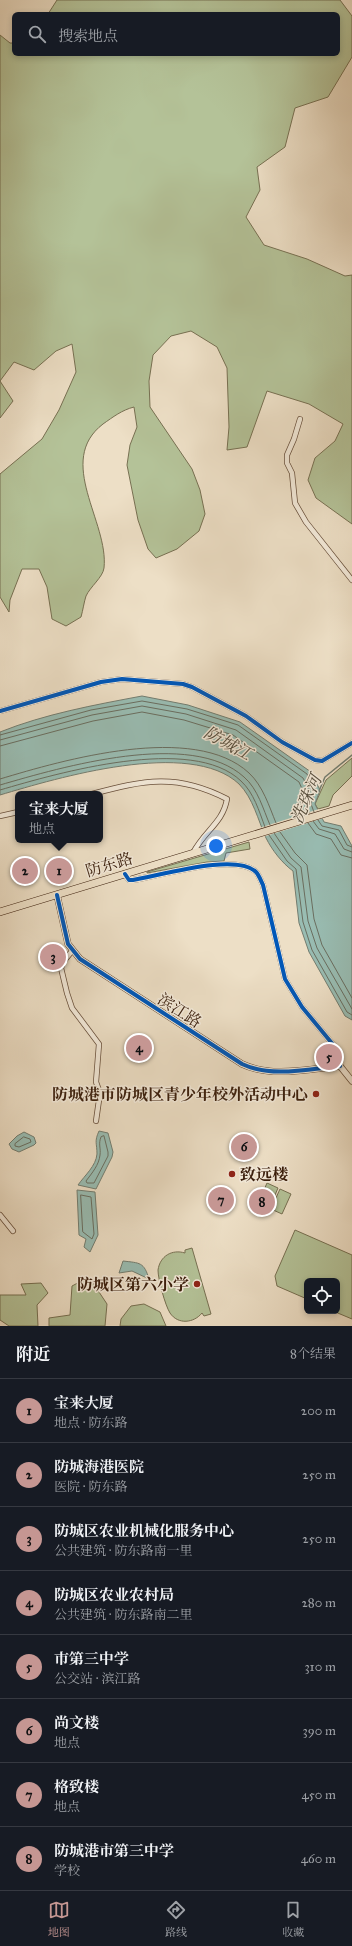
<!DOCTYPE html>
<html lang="zh">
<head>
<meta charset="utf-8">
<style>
	:root { --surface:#171b24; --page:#242831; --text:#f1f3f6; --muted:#9ea1a6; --line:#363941; --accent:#c59692 }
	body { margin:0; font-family:"IM FELL Great Primer","Noto Serif SC",serif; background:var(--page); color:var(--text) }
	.controls { position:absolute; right:12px; bottom:12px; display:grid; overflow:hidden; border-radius:6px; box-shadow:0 2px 6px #0003 }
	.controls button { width:36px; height:36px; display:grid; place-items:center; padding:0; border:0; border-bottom:1px solid var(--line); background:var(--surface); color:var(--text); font:20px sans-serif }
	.you { position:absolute; left:216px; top:846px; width:14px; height:14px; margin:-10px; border:3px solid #fff; border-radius:50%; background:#1a73e8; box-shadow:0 0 0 6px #1a73e833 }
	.badge { display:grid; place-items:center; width:26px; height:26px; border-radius:50%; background:var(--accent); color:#111; font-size:13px; font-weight:700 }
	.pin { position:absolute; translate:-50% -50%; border:2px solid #fff; box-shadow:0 1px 4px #0006 }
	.popup { position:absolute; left:15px; top:791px; width:88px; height:52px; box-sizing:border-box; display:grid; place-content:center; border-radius:6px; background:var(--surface); filter:drop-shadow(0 1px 3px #0005); font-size:13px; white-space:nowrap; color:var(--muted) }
	.popup b { font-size:15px; color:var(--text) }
	.popup::after { content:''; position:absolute; left:50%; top:100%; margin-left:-8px; border:8px solid transparent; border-top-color:var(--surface) }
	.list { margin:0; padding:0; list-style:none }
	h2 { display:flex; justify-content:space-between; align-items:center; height:52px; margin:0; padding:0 16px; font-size:17px }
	h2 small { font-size:13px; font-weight:400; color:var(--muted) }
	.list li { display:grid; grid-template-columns:26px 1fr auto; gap:12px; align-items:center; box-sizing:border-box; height:64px; padding:0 16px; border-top:1px solid var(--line) }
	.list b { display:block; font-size:15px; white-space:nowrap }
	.list p { margin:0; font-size:13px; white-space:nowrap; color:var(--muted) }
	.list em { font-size:13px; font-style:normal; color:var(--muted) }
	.icon { flex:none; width:22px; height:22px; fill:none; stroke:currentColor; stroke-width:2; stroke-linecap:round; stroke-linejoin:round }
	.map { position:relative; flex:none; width:352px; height:1326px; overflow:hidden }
	.search { position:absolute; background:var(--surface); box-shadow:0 2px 6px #0003; left:12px; right:12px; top:12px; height:44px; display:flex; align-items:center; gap:10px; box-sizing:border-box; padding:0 14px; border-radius:6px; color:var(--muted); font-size:15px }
	.sheet { height:564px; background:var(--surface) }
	nav { display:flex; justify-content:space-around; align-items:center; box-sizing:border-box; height:56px; border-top:1px solid var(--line); background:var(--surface); font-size:11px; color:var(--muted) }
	nav a { display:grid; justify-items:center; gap:2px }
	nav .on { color:var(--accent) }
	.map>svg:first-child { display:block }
</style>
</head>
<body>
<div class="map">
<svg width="352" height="1326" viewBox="0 0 352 1326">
	<rect width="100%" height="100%" fill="#eddfc6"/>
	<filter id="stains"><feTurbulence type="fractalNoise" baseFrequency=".005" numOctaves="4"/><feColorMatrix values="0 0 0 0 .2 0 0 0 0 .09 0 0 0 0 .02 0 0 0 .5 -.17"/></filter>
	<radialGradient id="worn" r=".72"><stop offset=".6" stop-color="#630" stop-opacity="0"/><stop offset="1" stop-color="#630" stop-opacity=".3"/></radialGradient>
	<path fill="#b4c298" stroke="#777052" d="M57 0H340L352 16V57L328 97 295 108 285 147 257 167 260 190 246 217 264 245 307 259 345 276 352 275V524L316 498 308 480 315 458 335 441 343 424 309 404 267 391 247 447 227 450 229 427 227 368 217 347 191 331 171 336 153 355 149 381 150 407 192 469 200 490 205 514 199 531 177 549 156 558 148 549 138 520 127 465 130 445 137 427 134 407C122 410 113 417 103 424 55 461 109 522 104 568 103 577 90 587 86 596 84 602 83 610 81 617L66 626 52 619 47 587 39 569H22L10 600 9 612 0 597V474L42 439 59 410 76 372 72 344 56 351 34 370 14 362 0 381 13 401 0 418V35L10 43H14V54H338V14H48Z
		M352 758V776L333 795 329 806 318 809 315 804 326 780Z
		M249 842 250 849 226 853 224 861 207 862 147 873V872Z
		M267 1183 278 1188 269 1209 258 1204Z
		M280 1189 291 1194 282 1214 271 1209Z
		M295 1230 352 1255V1319L333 1311H337V1281H307V1299L277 1286 275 1276Z
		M192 1248 211 1314 204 1316 202 1313C194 1323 178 1325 170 1313 165 1305 158 1279 158 1270 160 1256 172 1249 185 1253V1250Z
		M89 1277 107 1304 105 1326H49V1318L70 1315 72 1286Z
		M41 1283 48 1293 37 1305 38 1326H9L0 1320V1295H26L21 1284Z
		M144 1304 160 1312 166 1326H120L121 1319 131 1306Z"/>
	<path fill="#99bdb3" stroke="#737d70" d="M142 696 188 705 240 722 311 772 320 790 315 804 324 822 341 826 352 846V1020L345 1016 309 952 299 923 293 871C282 863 272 850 266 838 258 820 253 798 239 784 190 738 57 778 0 795V732C45 714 94 705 142 696Z
		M99 1131 108 1133 113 1152 112 1157 96 1189 78 1185C85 1175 96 1166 97 1154 97 1143 94 1142 99 1131Z
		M24 1132 34 1137 36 1143 34 1145 19 1152 12 1149 9 1144 17 1136Z
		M77 1190 95 1192 98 1235 90 1252 84 1247 86 1239 79 1235Z
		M123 1261C140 1263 144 1262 149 1279L132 1271 119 1273Z"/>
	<path fill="#eddfc6" d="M319 809 324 818 263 837 259 828Z"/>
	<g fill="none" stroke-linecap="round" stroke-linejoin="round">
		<path stroke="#6a6e60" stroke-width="1" d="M0 735 91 710 142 701 187 709 238 725 307 774 315 791 311 804 314 812
			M0 740 92 715 142 706 186 714 236 730 303 778 310 791 306 804 309 813
			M0 746 93 721 142 712 184 720 233 735 299 782 303 791 300 804 303 815
			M0 779C63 760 194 722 249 773 263 786 269 806 276 823
			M0 785C62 767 191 729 244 777 258 789 263 809 270 825
			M0 790C58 773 192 734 241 781 254 793 259 811 265 827
			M318 820 322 826 339 830 347 845 352 847
			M313 821 319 829 335 834 344 849 352 852
			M308 823 316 834 331 839 341 855 352 858
			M280 832 295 853 307 865 314 919 322 945 352 998
			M274 833 291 858 301 867 308 921 317 948 352 1009
			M269 835 287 861 296 869 303 922 312 950 347 1012 352 1015
			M104 1136 108 1152V1156L94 1183H87L86 1181C92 1173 99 1165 100 1155 101 1148 98 1144 101 1137Z
			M24 1137 30 1139 31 1142 19 1147 15 1146V1144Z
			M81 1195 91 1197 94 1234 92 1239 83 1232Z"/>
		<path stroke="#737d70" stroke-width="1.5" d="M319 791 325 777 352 755"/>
		<defs>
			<path id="minor" d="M300 419 294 439 287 455V463L292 473 295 503 306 522 352 580
				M0 711 101 682 122 679 183 684 192 687 246 716 282 742 315 760 322 761 352 743
				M92 794C144 780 177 773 227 799 223 823 204 831 193 853
				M0 816 18 812
				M125 874 129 880H133C159 876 236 852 256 872 259 875 261 881 263 885L285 979 302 1007 340 1053V1066
				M72 951 63 962 61 968 67 993 72 1008 99 1044 96 1082 100 1093 96 1121
				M0 1215 13 1231"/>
			<path id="tertiary" d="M57 895 68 944 80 959 242 1064C272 1078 308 1069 340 1066L352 1081"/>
			<path id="primary" d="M0 912 352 805"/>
		</defs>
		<use href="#minor" stroke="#674e3a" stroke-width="6"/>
		<use href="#tertiary" stroke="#674e3a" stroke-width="7"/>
		<use href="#primary" stroke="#3a1e0c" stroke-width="8"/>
		<use href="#minor" stroke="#f3eada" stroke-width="4.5"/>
		<use href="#tertiary" stroke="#f3eada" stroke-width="5.5"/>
		<use href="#primary" stroke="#eddfc6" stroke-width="7"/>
		<defs>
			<path id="cycleway" d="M0 711 101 682 122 679 183 684 192 687 246 716 282 742 315 760 322 761 352 743
				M125 874 129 880H133C159 876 236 852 256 872 259 875 261 881 263 885L285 979 302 1007 340 1053V1066
				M57 895 68 944 80 959 242 1064C272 1078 308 1069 340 1066"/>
		</defs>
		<use href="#cycleway" stroke="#f3eada" stroke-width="6"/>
		<use href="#cycleway" stroke="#0057b8" stroke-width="4"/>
	</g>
	<g fill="#8f2418" stroke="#f3eada" stroke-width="1.5">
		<circle cx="316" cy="1094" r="4"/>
		<circle cx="232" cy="1174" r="4"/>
		<circle cx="197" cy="1284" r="4"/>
	</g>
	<g text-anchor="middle" stroke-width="3" stroke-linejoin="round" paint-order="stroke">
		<g font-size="16" fill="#3a1e0c" stroke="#f3eada">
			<text transform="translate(109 864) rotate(-17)" y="6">防东路</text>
			<text transform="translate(180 1010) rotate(33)" y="6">滨江路</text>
		</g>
		<g font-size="16" font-weight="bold" fill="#3a1e0c" stroke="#f3eada" text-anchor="end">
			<text x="308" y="1100">防城港市防城区青少年校外活动中心</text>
			<text x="240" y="1180" text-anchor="start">致远楼</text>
			<text x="189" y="1290">防城区第六小学</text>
		</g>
		<g font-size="17" font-style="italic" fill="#564e3e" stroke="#f3eada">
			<text transform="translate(228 743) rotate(29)" y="6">防城江</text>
			<text transform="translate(306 799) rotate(-66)" y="6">洗珠河</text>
		</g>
	</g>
	<rect width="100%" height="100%" filter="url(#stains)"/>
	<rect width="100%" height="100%" fill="url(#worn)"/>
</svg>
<div class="controls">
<button><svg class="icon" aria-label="locate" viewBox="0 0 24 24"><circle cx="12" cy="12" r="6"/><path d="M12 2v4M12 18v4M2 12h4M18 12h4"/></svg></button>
</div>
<div class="you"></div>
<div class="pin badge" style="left:59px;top:871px">1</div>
<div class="popup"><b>宝来大厦</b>地点</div>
<div class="pin badge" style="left:25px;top:871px">2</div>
<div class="pin badge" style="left:53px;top:957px">3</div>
<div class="pin badge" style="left:139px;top:1048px">4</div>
<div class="pin badge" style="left:329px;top:1057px">5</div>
<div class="pin badge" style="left:244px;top:1147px">6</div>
<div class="pin badge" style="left:221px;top:1200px">7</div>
<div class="pin badge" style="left:262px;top:1202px">8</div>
<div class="search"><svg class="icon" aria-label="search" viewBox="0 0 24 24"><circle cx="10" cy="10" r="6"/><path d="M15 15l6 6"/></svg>搜索地点</div>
</div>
<section class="sheet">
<h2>附近<small>8个结果</small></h2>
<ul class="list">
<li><span class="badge">1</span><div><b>宝来大厦</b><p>地点 · 防东路</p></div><em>200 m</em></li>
<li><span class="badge">2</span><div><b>防城海港医院</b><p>医院 · 防东路</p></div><em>250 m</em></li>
<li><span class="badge">3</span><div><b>防城区农业机械化服务中心</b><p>公共建筑 · 防东路南一里</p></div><em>250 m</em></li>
<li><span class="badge">4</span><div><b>防城区农业农村局</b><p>公共建筑 · 防东路南二里</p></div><em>280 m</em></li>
<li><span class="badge">5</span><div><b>巿第三中学</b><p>公交站 · 滨江路</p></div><em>310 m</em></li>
<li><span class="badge">6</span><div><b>尚文楼</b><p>地点</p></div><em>390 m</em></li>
<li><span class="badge">7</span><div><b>格致楼</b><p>地点</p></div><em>450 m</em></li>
<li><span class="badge">8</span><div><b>防城港市第三中学</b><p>学校</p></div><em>460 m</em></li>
</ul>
</section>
<nav>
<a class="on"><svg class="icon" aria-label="map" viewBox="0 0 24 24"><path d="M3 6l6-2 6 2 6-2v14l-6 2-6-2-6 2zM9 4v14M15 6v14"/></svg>地图</a>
<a><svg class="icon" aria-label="directions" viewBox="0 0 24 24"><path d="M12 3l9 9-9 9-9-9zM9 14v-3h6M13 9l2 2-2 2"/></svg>路线</a>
<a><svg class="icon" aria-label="saved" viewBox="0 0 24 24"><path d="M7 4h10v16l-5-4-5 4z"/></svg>收藏</a>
</nav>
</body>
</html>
